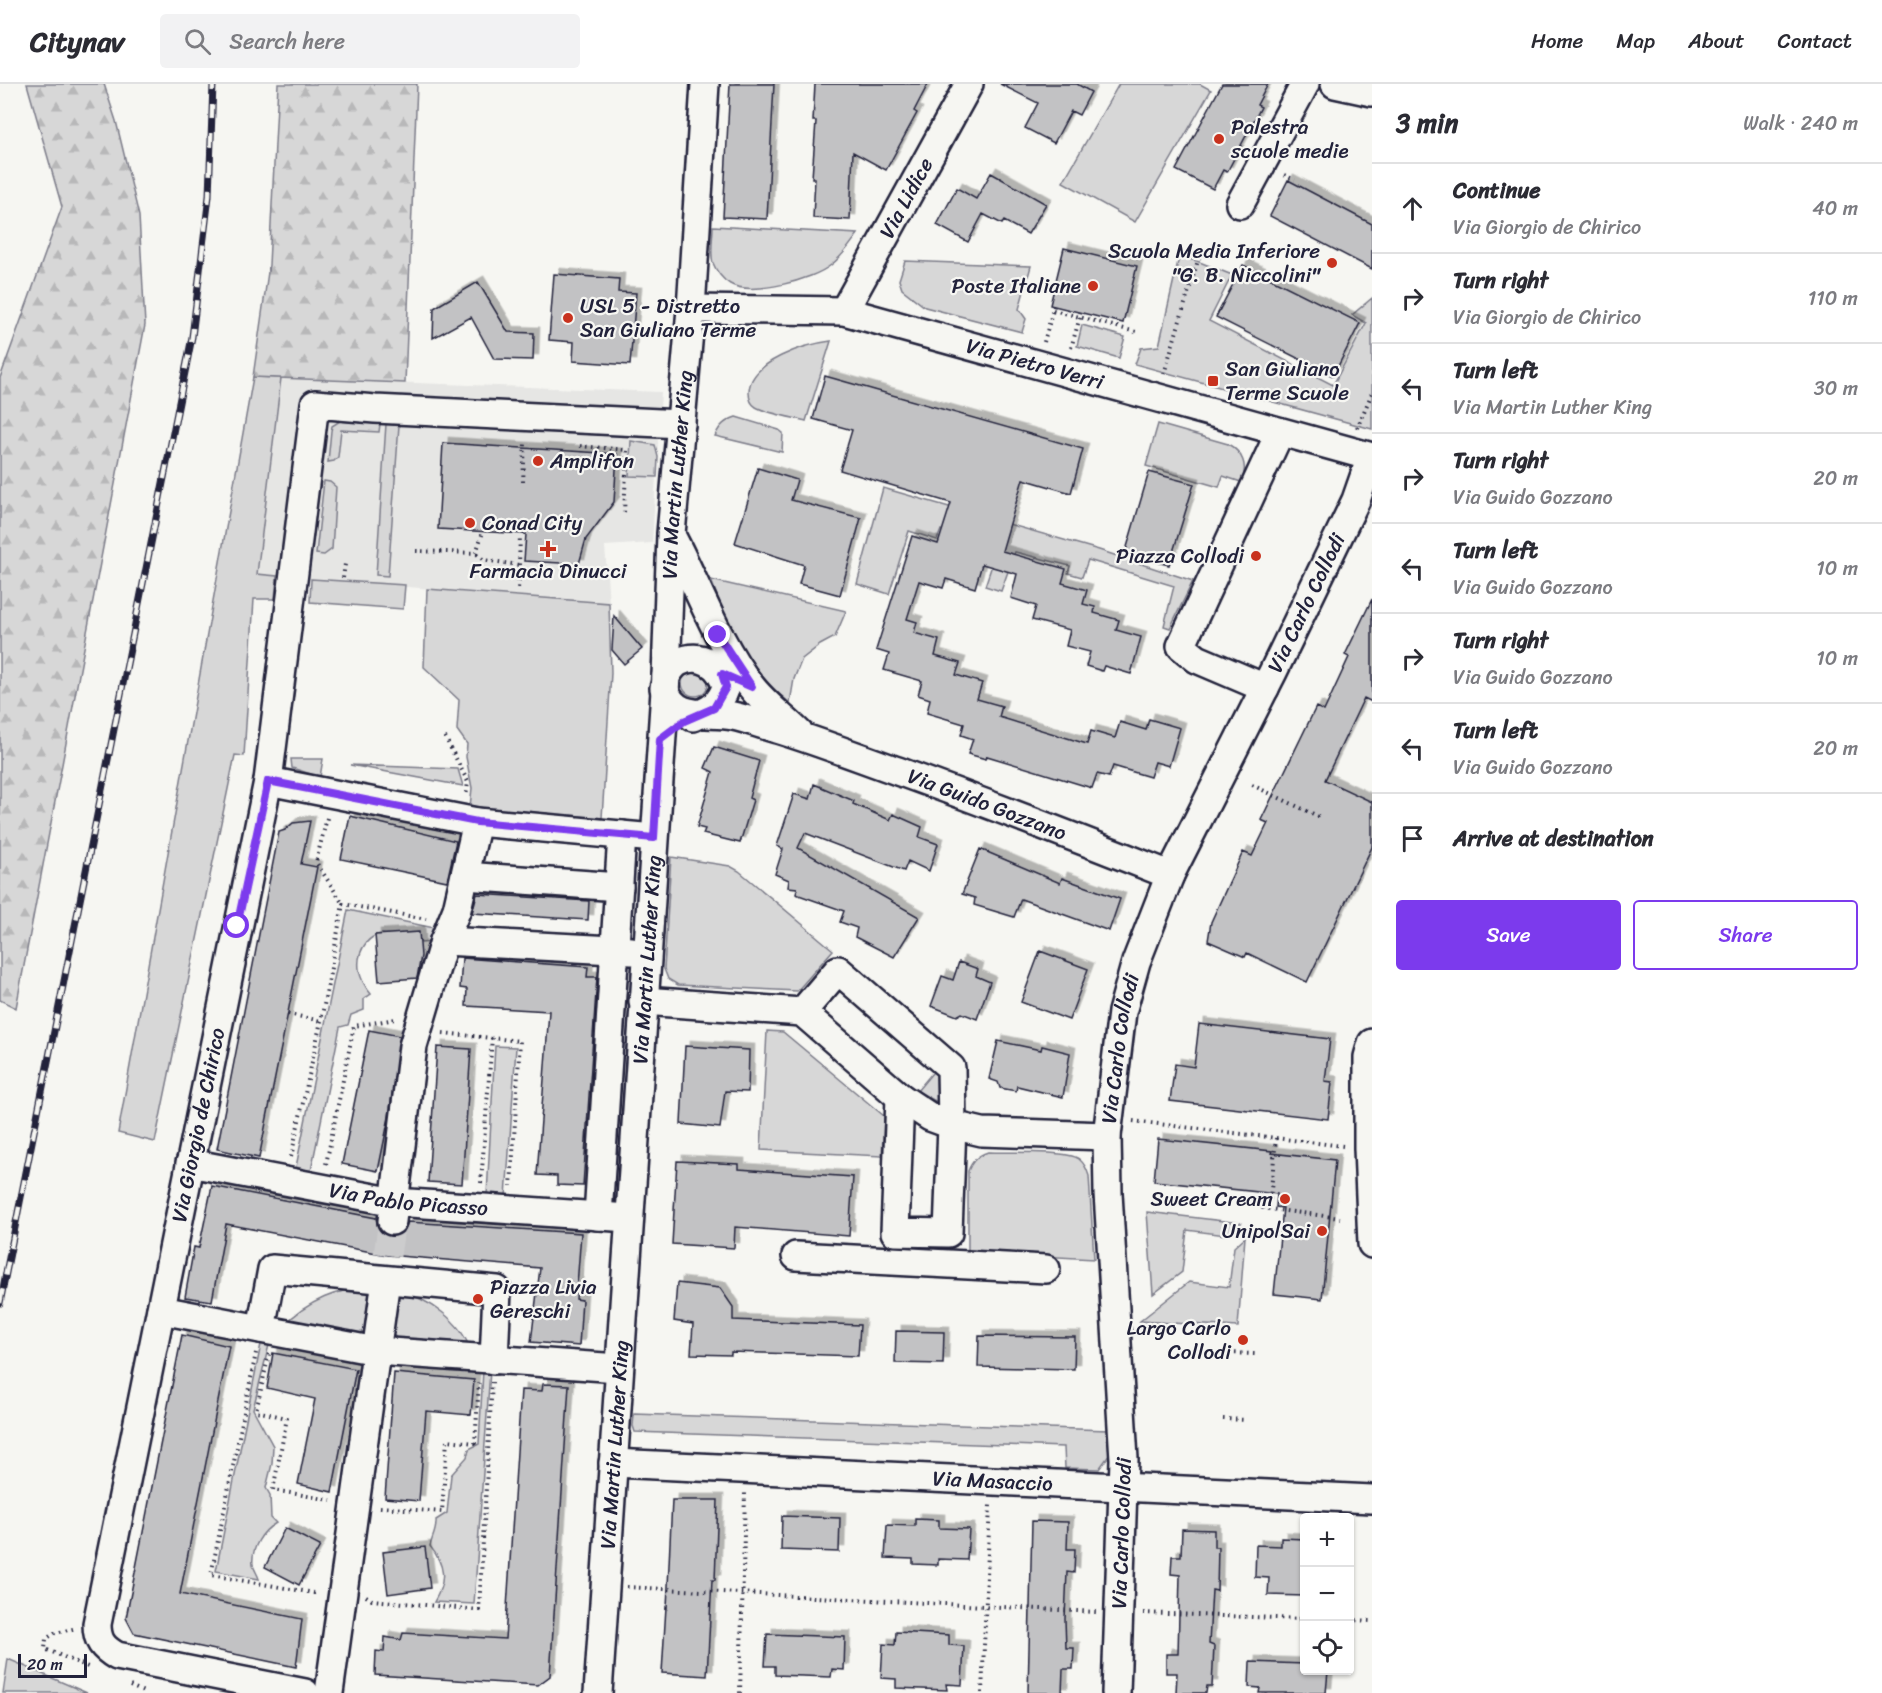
<!DOCTYPE html>
<html lang="en">
<head>
<meta charset="utf-8">
<style>
	:root { --surface:#fff; --page:#f2f2f3; --text:#2b2b33; --muted:#7c7c81; --line:#e1e1e2; --accent:#7c3aed }
	body { margin:0; font-family:Sriracha,sans-serif; background:var(--page); color:var(--text) }
	.controls { position:absolute; right:18px; bottom:18px; display:grid; overflow:hidden; border-radius:6px; box-shadow:0 2px 4px #0004 }
	.controls button { width:54px; height:54px; display:grid; place-items:center; padding:0; border:0; border-bottom:2px solid var(--line); background:var(--surface); color:var(--text); font:30px sans-serif }
	.scale { position:absolute; left:18px; bottom:15px; width:69px; box-sizing:border-box; padding-left:6px; border:3px solid #22223b; border-top:0; font-size:16px; line-height:21px; white-space:nowrap; color:#22223b; -webkit-text-stroke:4px #f6f6f2; paint-order:stroke }
	.stop { position:absolute; width:18px; height:18px; margin:-14px; border:4px solid #7c3aed; border-radius:50%; background:#fff }
	.stop.end { background:#7c3aed; border-color:#fff; box-shadow:0 2px 6px #0008 }
	.list { margin:0; padding:0; list-style:none }
	h2 { display:flex; justify-content:space-between; align-items:center; height:78px; margin:0; padding:0 24px; font-size:26px }
	h2 small { font-size:20px; font-weight:400; color:var(--muted) }
	.list li { display:grid; grid-template-columns:39px 1fr auto; gap:18px; align-items:center; box-sizing:border-box; height:90px; padding:0 24px; border-top:2px solid var(--line) }
	.list b { display:block; font-size:22px; white-space:nowrap }
	.list p { margin:0; font-size:20px; white-space:nowrap; color:var(--muted) }
	.list em { font-size:20px; font-style:normal; color:var(--muted) }
	.actions { display:flex; gap:12px; padding:18px 24px }
	.actions a { flex:1; padding:14px 0; border:2px solid var(--accent); border-radius:6px; text-align:center; font-size:21px; color:var(--accent) }
	.actions .main { background:var(--accent); color:#fff }
	.icon { flex:none; width:33px; height:33px; fill:none; stroke:currentColor; stroke-width:2; stroke-linecap:round; stroke-linejoin:round }
	.map { position:relative; flex:none; width:1372px; height:1609px; overflow:hidden }
	header { display:flex; align-items:center; gap:36px; box-sizing:border-box; height:84px; padding:0 30px; background:var(--surface); border-bottom:2px solid var(--line) }
	header strong { font-size:28px }
	nav { display:flex; gap:33px; margin-inline-start:auto; font-size:21px }
	.search { width:420px; height:54px; background:var(--page); display:flex; align-items:center; gap:15px; box-sizing:border-box; padding:0 21px; border-radius:6px; color:var(--muted); font-size:22px }
	main { display:flex }
	aside { flex:1; background:var(--surface) }
	.map>svg:first-child { display:block }
</style>
</head>
<body>
<header>
<strong>Citynav</strong>
<div class="search"><svg class="icon" aria-label="search" viewBox="0 0 24 24"><circle cx="10" cy="10" r="6"/><path d="M15 15l6 6"/></svg>Search here</div>
<nav><a>Home</a><a>Map</a><a>About</a><a>Contact</a></nav>
</header>
<main>
<div class="map">
<svg width="1372" height="1609" viewBox="0 0 1372 1609">
	<defs>
		<pattern id="forest-firs" width="22" height="20" patternUnits="userSpaceOnUse" patternTransform="scale(1.5)"><rect width="22" height="20" fill="#d7d7d7"/><path d="M5 1l3.5 6h-7zM16 11l3.5 6h-7z" fill="#b8b8b9"/></pattern>
		<filter id="shadow"><feDropShadow dx="5.5" dy="-5.5" stdDeviation="0" flood-color="#0004"/></filter>
	</defs>
	<rect width="100%" height="100%" fill="#f6f6f2"/>
	<filter id="ink" filterUnits="userSpaceOnUse"><feTurbulence type="fractalNoise" baseFrequency=".0167" numOctaves="2"/><feDisplacementMap in="SourceGraphic" scale="12" xChannelSelector="R" yChannelSelector="G"/><feConvolveMatrix kernelMatrix="1 2 1 2 8 2 1 2 1" color-interpolation-filters="sRGB"/></filter>
	<g filter="url(#ink)">
		<path fill="#e6e6e4" d="M281 294 661 308 652 459 605 462 609 519 257 491Z"/>
		<path fill="#d7d7d7" stroke="#7c7c89" stroke-width="1.5" d="M1119 0H1200L1211 6 1135 138 1063 98Z
			M713 142 858 150C850 161 842 173 831 181 813 196 751 212 730 200 723 196 716 187 713 179 710 168 713 154 713 142Z
			M1179 173 1197 177 1232 191 1209 237 1333 301 1366 239 1352 231 1372 214V345L1135 280 1141 264 1159 262Z
			M905 177 1031 182 1019 225 1026 235 1022 248 925 223 902 205 899 196Z
			M1082 241 1125 253 1119 274 1077 262Z
			M831 257 806 337C794 334 766 329 756 323 751 320 749 314 749 308 749 277 807 260 831 257Z
			M253 293 281 294 257 490 277 492 275 515H254L244 672 235 671 155 1058 118 1049Z
			M736 333 779 346 783 349 782 368 715 352C720 341 725 337 736 333Z
			M340 337 380 340 379 348 341 346 338 373 334 377 328 378 331 347 332 342Z
			M386 340 399 341 388 492 376 491Z
			M1158 340 1228 360C1242 368 1249 382 1241 398L1223 392 1219 403 1146 382Z
			M631 357 655 361 658 373 657 393 629 392Z
			M324 397 330 398 336 403 332 465 324 471 316 470Z
			M883 404 1099 466 1193 497 1170 544 1164 542 1174 502 1088 476 1082 493 1068 489 1070 482 1015 468 1001 507 985 502 998 463 941 446 937 456 909 447 889 510 857 500Z
			M311 495 405 501 403 525 310 518Z
			M711 496 846 527 835 553 820 561 802 575 794 595 790 619C750 588 728 543 711 496Z
			M427 505 609 519 611 589 602 734 470 723 472 704 466 673 467 660 457 646 459 616 424 583Z
			M682 599a13 13 0 1 1 26 0a13 13 0 1 1-26 0Z
			M291 675H323L320 693 292 684Z
			M350 681 458 685 463 702Z
			M671 773 730 782 739 787 833 866 797 907 678 901 668 895 664 885Z
			M348 826 434 844 445 837 440 857 421 859 419 855C411 854 403 855 395 853 391 853 386 850 382 850 376 850 369 855 366 859 353 876 359 896 371 910L364 915V926L351 931 348 941 340 943 311 1087 296 1083Z
			M767 947 783 948 884 1032 882 1072 761 1066Z
			M495 962 516 963 506 1113 487 1111Z
			M937 983 942 987 939 1019 917 1007Z
			M988 1068C1007 1069 1066 1066 1079 1075 1085 1080 1087 1085 1089 1092L1094 1175 968 1168V1087C972 1077 977 1072 988 1068Z
			M1147 1128 1241 1139 1226 1151 1187 1146 1182 1188 1153 1210Z
			M1245 1153 1238 1243 1140 1237 1189 1198 1229 1203 1234 1163Z
			M374 1202 368 1245 354 1253 282 1243C308 1216 338 1205 374 1202Z
			M396 1206C428 1215 461 1235 471 1268L401 1259 391 1248Z
			M262 1255 270 1257 253 1325 273 1362 272 1380 266 1404 270 1411 271 1434 276 1439C262 1447 251 1464 253 1481 254 1485 258 1491 259 1495L216 1487Z
			M483 1286H490L474 1520 434 1518C447 1496 445 1481 430 1462 432 1453 437 1446 436 1436L447 1429 451 1391 467 1373 469 1365 479 1360Z
			M634 1330 1108 1346 1110 1370 1099 1385 1065 1384 1064 1363 635 1348 633 1342Z
			M8 1575 87 1609H3Z"/>
		<path fill="url(#forest-firs)" stroke="#7c7c89" stroke-width="1.5" d="M27 0H104L116 37 139 132 145 241 16 924 0 916V294L62 123Z
			M278 0H417L405 299 253 293 269 181Z"/>
		<path fill="#c2c2c4" stroke="#22223b" stroke-width="1.5" filter="url(#shadow)" d="M730 0H774L767 135 723 133Z
			M815 0H928L914 27 917 29 886 86 853 68 850 136 813 134 815 94H812L816 37H813Z
			M1000 0H1077L1091 8 1079 31 1071 27 1054 59 1025 44 1038 19Z
			M1222 0H1268L1257 21 1261 23 1227 88 1223 86 1213 105 1176 86Z
			M991 89 1046 120 1028 150 1004 137 1002 140 983 130 968 158 937 141 957 104 976 115Z
			M1288 96 1372 140V185L1270 132Z
			M1064 164 1137 182 1123 239 1050 221Z
			M1243 181 1360 239 1333 292 1216 233Z
			M554 190 619 195 618 208 636 209 630 281 573 277 574 258 549 256Z
			M478 198 508 248 534 249 533 276 494 275 471 233 433 254 434 224Z
			M825 292 1083 365 1071 409 1023 395 1002 467 1066 485 1062 499 1087 506 1083 520 1095 523 1094 529 1119 536 1116 546 1141 553 1131 590 1104 582 1102 587 1086 582 1090 568 1066 562 1070 546 1032 536 1036 522 1011 514 1017 490 982 480 975 504 946 495 943 504 919 497 907 535 917 538 914 549 939 556 935 572 960 579 956 591 982 599 977 615 1002 622 999 633 1087 660 1091 647 1115 654 1120 638 1146 646 1149 635 1180 644 1169 682 1155 678 1150 693 1113 682 1109 693 1097 690 1092 704 987 672 986 675 968 670 973 655 961 651 964 640 927 629 930 615 918 611 922 597 884 586 889 570 876 566 912 452 938 460 951 419 840 386 852 346 813 335Z
			M443 359 617 370 614 418 586 455 579 480 524 477 526 450 438 445Z
			M758 384 797 396 791 416 861 434 840 511 799 500 804 481 735 459Z
			M1149 388 1194 400 1169 481 1125 470Z
			M1372 515V618L1364 614 1325 696 1372 718V763L1307 898 1247 869 1245 873 1208 857 1211 838 1243 768 1252 772 1268 739 1261 736 1316 623 1324 627 1349 573 1345 571Z
			M614 532 642 565 624 580 612 566Z
			M714 663 759 677 749 714 753 716 740 759 703 750 705 745 697 743 713 688 705 684Z
			M814 700 854 717 853 720 890 736 893 730 922 743 919 753 938 760 929 787 908 777 904 787 805 749 798 764 919 833 894 873 855 853 857 844 840 838 844 827 796 810 797 804 788 803 789 796 775 790 783 765 777 762 794 710 810 715Z
			M350 732 456 757 447 797 341 775Z
			M310 737 301 780 317 783 259 1074 217 1065 279 748 285 746 293 739Z
			M980 765 1060 799 1062 794 1120 815 1109 847 1021 815 1014 833 974 821 975 814 962 810Z
			M477 810 589 817 588 836 472 829Z
			M419 848 421 872 417 894 379 897 375 851Z
			M1040 867 1088 885 1069 936 1021 918Z
			M462 874 588 883 587 893H597L583 1102 557 1101V1092L537 1091 549 927 466 922 467 905 460 904Z
			M959 878 978 885 976 892 990 898 977 935 962 929 957 932 931 922 942 892 953 896Z
			M1199 940 1330 955 1325 997 1332 998 1328 1035 1170 1017 1175 980 1194 983Z
			M369 946 400 952 389 1033 378 1087 342 1080Z
			M998 957 1041 966 1042 962 1070 969 1063 1013 1017 1002 1016 1007 1000 1004 998 998 989 995Z
			M685 962 749 966 748 1008 725 1007 720 1044 681 1040Z
			M437 963 471 965 462 1100 428 1098Z
			M1158 1055 1272 1067 1271 1069 1335 1076 1322 1215 1274 1210 1283 1124 1276 1123 1277 1110 1154 1097Z
			M677 1077 739 1080V1085L853 1093 849 1152 735 1143 734 1164 672 1160Z
			M212 1102 376 1134 378 1144 382 1149 390 1152H398L404 1147 408 1138 581 1149 576 1215 582 1216 579 1262 531 1258 540 1184 387 1171 226 1140 212 1217 185 1213 194 1163 199 1164Z
			M677 1199 720 1204 733 1223V1236L860 1241 858 1272 731 1268V1271L691 1270 693 1240 674 1237Z
			M896 1247 944 1248 943 1280 895 1279Z
			M182 1251 229 1262 180 1510 302 1535 296 1583 134 1549 126 1534Z
			M979 1252 1075 1253 1074 1285 978 1283Z
			M273 1269 356 1285 332 1408 298 1400 315 1315 267 1304Z
			M394 1289 474 1296 471 1331 426 1327 419 1417 385 1414Z
			M543 1300 569 1301 550 1592 538 1601 375 1591 376 1567 384 1568 385 1553 401 1556 403 1549 505 1555 521 1306 542 1307Z
			M672 1416H718L715 1496H712L707 1592 662 1589 666 1523 667 1524Z
			M782 1432 840 1434 839 1468 781 1466Z
			M915 1435 939 1436V1444L969 1445 967 1476 938 1475V1481L913 1480V1475L885 1474 887 1441 915 1442Z
			M1032 1437 1068 1438 1067 1465H1075L1074 1489 1067 1488 1065 1535 1066 1564H1074L1073 1585H1063L1062 1609H1028Z
			M285 1444 320 1462 299 1501 265 1483Z
			M1182 1445 1214 1446V1463H1218L1217 1507 1212 1506 1209 1560 1214 1562 1212 1602H1207L1206 1609H1176L1177 1589H1166V1570H1178L1180 1491 1171 1490 1172 1472H1181Z
			M1281 1454 1305 1455V1512L1268 1511 1269 1494 1255 1493 1256 1461 1281 1462Z
			M425 1463 430 1504 388 1510 383 1468Z
			M896 1548 949 1551V1561L964 1562 962 1601 946 1600 947 1606 896 1604V1595L881 1594 883 1560 895 1561Z
			M767 1550 845 1553 844 1586 832 1585 831 1593 775 1591V1582H765Z
			M1250 1578 1305 1580V1587H1328L1326 1609H1259L1260 1604 1249 1603Z"/>
		<g fill="none" stroke-linecap="round" stroke-linejoin="round">
			<path stroke="#cccccd" stroke-width="27" stroke-dasharray="27 14" stroke-linecap="butt" d="M387 1171 392 1137"/>
			<defs>
				<g id="minor">
					<path d="M1335 0 1372 8"/>
					<path d="M1240 120 1305 0"/>
					<path id="s1" d="M691 225 844 227 1372 373"/>
					<path id="s2" d="M844 227 969 0"/>
					<path d="M672 453C698 502 716 556 750 601 763 619 784 634 800 650"/>
					<path d="M666 592C669 588 673 581 679 578 700 567 721 581 726 603 720 621 710 626 693 633"/>
					<path id="s3" d="M664 604C675 638 705 627 733 632 748 635 762 641 777 645 820 658 863 675 906 690 994 722 1082 756 1170 791"/>
					<path d="M1265 604 1197 575 1181 562 1280 348"/>
					<path d="M268 697 477 738 654 754"/>
					<path d="M465 792 619 803"/>
					<path d="M444 857 632 867"/>
					<path d="M643 917 802 928 900 1013 930 1033 952 1041 982 1048 1107 1052"/>
					<path d="M802 928 838 886 951 984 952 1041 948 1149 895 1148 900 1013"/>
					<path d="M1372 959 1368 973V1064L1372 1160"/>
					<path id="s4" d="M190 1079 395 1118 629 1134"/>
					<path d="M598 1132 622 751"/>
					<path d="M392 1137 413 962 444 857 457 825 477 738"/>
					<path d="M796 1172 1046 1185"/>
					<path d="M161 1226 376 1267 619 1284"/>
					<path d="M261 1245 272 1185 497 1206 494 1276"/>
					<path id="s5" d="M613 1379 1372 1415"/>
					<path id="s6" d="M305 1609 117 1572C103 1564 97 1557 97 1540L268 697 315 320 375 325 681 340"/>
					<path d="M329 1609 386 1196"/>
					<path id="s7" d="M598 1609 666 592 671 450 691 225 705 0"/>
					<path id="s8" d="M1116 1609 1124 1375 1108 1109 1107 1052 1122 928 1136 878 1170 791 1273 588 1356 416 1371 373"/>
				</g>
			</defs>
			<use href="#minor" stroke="#22223b" stroke-width="32"/>
			<path stroke="#22223b" stroke-width="4" stroke-dasharray="1.5 4.5" stroke-linecap="butt" d="M1284 91 1295 96
				M1053 226 1136 248
				M1044 258 1054 222
				M1071 264 1080 233
				M1164 290 1199 173
				M1357 344 1372 309
				M580 362 627 366 624 429
				M523 398 525 359
				M416 467 476 469 483 448
				M477 470 484 476 519 481 518 507
				M519 481 520 451
				M343 494 345 480
				M445 653 468 698 466 713
				M1252 701 1322 734
				M327 734 316 778 343 820
				M288 930 321 937
				M443 949 520 957 511 1102
				M1133 1037 1343 1062
				M1276 1054 1270 1116 1263 1124 1340 1134
				M291 1073 321 937 343 820 426 835
				M326 1080 354 942 395 935
				M481 1099 492 954
				M256 1269 211 1491 314 1509 318 1507
				M1229 1269 1256 1270
				M269 1270 256 1327 287 1334 273 1406 331 1416
				M1223 1335 1246 1336
				M380 1423 442 1428 447 1356 475 1359 479 1299
				M627 1503 1096 1528
				M366 1512 372 1516 479 1526 492 1298
				M1143 1529 1304 1535
				M1350 1536 1372 1537
				M73 1545 55 1549 46 1555 45 1565 88 1583
				M130 1602 146 1609
				M740 1609 745 1409
				M982 1609 990 1421"/>
			<use href="#minor" stroke="#f6f6f2" stroke-width="27"/>
			<defs>
				<path id="rail" d="M0 1219 192 253 209 112 213 0"/>
			</defs>
			<use href="#rail" stroke="#22223b" stroke-width="7"/>
			<use href="#rail" stroke="#f6f6f2" stroke-width="4.5" stroke-dasharray="14" stroke-linecap="butt"/>
		</g>
	</g>
	<g fill="none" stroke-linecap="round" stroke-linejoin="round" filter="url(#ink)">
		<path stroke="#7c3aed" stroke-width="8" d="M237 842 268 697 477 738 654 754 660 655 684 637 714 624 726 603 722 590 752 603 718 551"/>
	</g>
	<g fill="#c8321e" stroke="#f6f6f2" stroke-width="2">
		<circle cx="1219" cy="55" r="6"/>
		<circle cx="1332" cy="179" r="6"/>
		<circle cx="1093" cy="202" r="6"/>
		<circle cx="568" cy="234" r="6"/>
		<rect x="1207" y="291" width="12" height="12" rx="3"/>
		<circle cx="538" cy="377" r="6"/>
		<circle cx="470" cy="439" r="6"/>
		<path d="M545 456h6v6h6v6h-6v6h-6v-6h-6v-6h6z"/>
		<circle cx="1256" cy="472" r="6"/>
		<circle cx="1285" cy="1115" r="6"/>
		<circle cx="1322" cy="1147" r="6"/>
		<circle cx="478" cy="1215" r="6"/>
		<circle cx="1243" cy="1256" r="6"/>
	</g>
	<g text-anchor="middle" stroke-width="4.5" stroke-linejoin="round" paint-order="stroke">
		<g font-size="21" fill="#22223b" stroke="#f6f6f2" text-anchor="start">
			<text x="1231" y="50">Palestra<tspan x="1231" dy="24">scuole medie</tspan></text>
			<text x="1320" y="174" text-anchor="end">Scuola Media Inferiore<tspan x="1320" dy="24">"G. B. Niccolini"</tspan></text>
			<text x="1081" y="209" text-anchor="end">Poste Italiane</text>
			<text x="580" y="229">USL 5 - Distretto<tspan x="580" dy="24">San Giuliano Terme</tspan></text>
			<text x="1225" y="292">San Giuliano<tspan x="1225" dy="24">Terme Scuole</tspan></text>
			<text x="550" y="384">Amplifon</text>
			<text x="482" y="446">Conad City</text>
			<text x="1244" y="479" text-anchor="end">Piazza Collodi</text>
			<text x="548" y="494" text-anchor="middle">Farmacia Dinucci</text>
			<text x="1273" y="1122" text-anchor="end">Sweet Cream</text>
			<text x="1310" y="1154" text-anchor="end">UnipolSai</text>
			<text x="490" y="1210">Piazza Livia<tspan x="490" dy="24">Gereschi</tspan></text>
			<text x="1231" y="1251" text-anchor="end">Largo Carlo<tspan x="1231" dy="24">Collodi</tspan></text>
		</g>
		<g font-size="21" fill="#22223b" stroke="#f6f6f2">
			<text dy="7" stroke="none"><textPath href="#s2" startOffset="129">Via Lidice</textPath></text>
			<text dy="7" stroke="none"><textPath href="#s1" startOffset="351">Via Pietro Verri</textPath></text>
			<text dy="7" stroke="none"><textPath href="#s7" startOffset="1221">Via Martin Luther King</textPath></text>
			<text dy="7" stroke="none"><textPath href="#s8" startOffset="1132">Via Carlo Collodi</textPath></text>
			<text dy="7" stroke="none"><textPath href="#s3" startOffset="350">Via Guido Gozzano</textPath></text>
			<text dy="7" stroke="none"><textPath href="#s7" startOffset="735">Via Martin Luther King</textPath></text>
			<text dy="7" stroke="none"><textPath href="#s8" startOffset="646">Via Carlo Collodi</textPath></text>
			<text dy="7" stroke="none"><textPath href="#s6" startOffset="741">Via Giorgio de Chirico</textPath></text>
			<text dy="7" stroke="none"><textPath href="#s4" startOffset="222">Via Pablo Picasso</textPath></text>
			<text dy="7" stroke="none"><textPath href="#s7" startOffset="249">Via Martin Luther King</textPath></text>
			<text dy="7" stroke="none"><textPath href="#s5" startOffset="380">Via Masaccio</textPath></text>
			<text dy="7" stroke="none"><textPath href="#s8" startOffset="160">Via Carlo Collodi</textPath></text>
		</g>
	</g>
</svg>
<div class="controls">
<button>+</button>
<button>−</button>
<button><svg class="icon" aria-label="locate" viewBox="0 0 24 24"><circle cx="12" cy="12" r="6"/><path d="M12 2v4M12 18v4M2 12h4M18 12h4"/></svg></button>
</div>
<div class="scale">20 m</div>
<div class="stop" style="left:237px;top:842px"></div>
<div class="stop end" style="left:718px;top:551px"></div>
</div>
<aside>
<h2>3 min<small>Walk · 240 m</small></h2>
<ul class="list">
<li><svg class="icon" aria-label="ahead" viewBox="0 0 24 24"><path d="M12 20V5M6 11l6-6 6 6"/></svg><div><b>Continue</b><p>Via Giorgio de Chirico</p></div><em>40 m</em></li>
<li><svg class="icon" aria-label="right" viewBox="0 0 24 24"><path d="M7 20v-9h11M14 6l5 5-5 5"/></svg><div><b>Turn right</b><p>Via Giorgio de Chirico</p></div><em>110 m</em></li>
<li><svg class="icon" aria-label="left" viewBox="0 0 24 24"><path d="M17 20v-9H6M10 6l-5 5 5 5"/></svg><div><b>Turn left</b><p>Via Martin Luther King</p></div><em>30 m</em></li>
<li><svg class="icon" aria-label="right" viewBox="0 0 24 24"><path d="M7 20v-9h11M14 6l5 5-5 5"/></svg><div><b>Turn right</b><p>Via Guido Gozzano</p></div><em>20 m</em></li>
<li><svg class="icon" aria-label="left" viewBox="0 0 24 24"><path d="M17 20v-9H6M10 6l-5 5 5 5"/></svg><div><b>Turn left</b><p>Via Guido Gozzano</p></div><em>10 m</em></li>
<li><svg class="icon" aria-label="right" viewBox="0 0 24 24"><path d="M7 20v-9h11M14 6l5 5-5 5"/></svg><div><b>Turn right</b><p>Via Guido Gozzano</p></div><em>10 m</em></li>
<li><svg class="icon" aria-label="left" viewBox="0 0 24 24"><path d="M17 20v-9H6M10 6l-5 5 5 5"/></svg><div><b>Turn left</b><p>Via Guido Gozzano</p></div><em>20 m</em></li>
<li><svg class="icon" aria-label="arrive" viewBox="0 0 24 24"><path d="M6 21V4h12l-3 4 3 4H6"/></svg><div><b>Arrive at destination</b></div></li>
</ul>
<div class="actions"><a class="main">Save</a><a>Share</a></div>
</aside>
</main>
</body>
</html>
